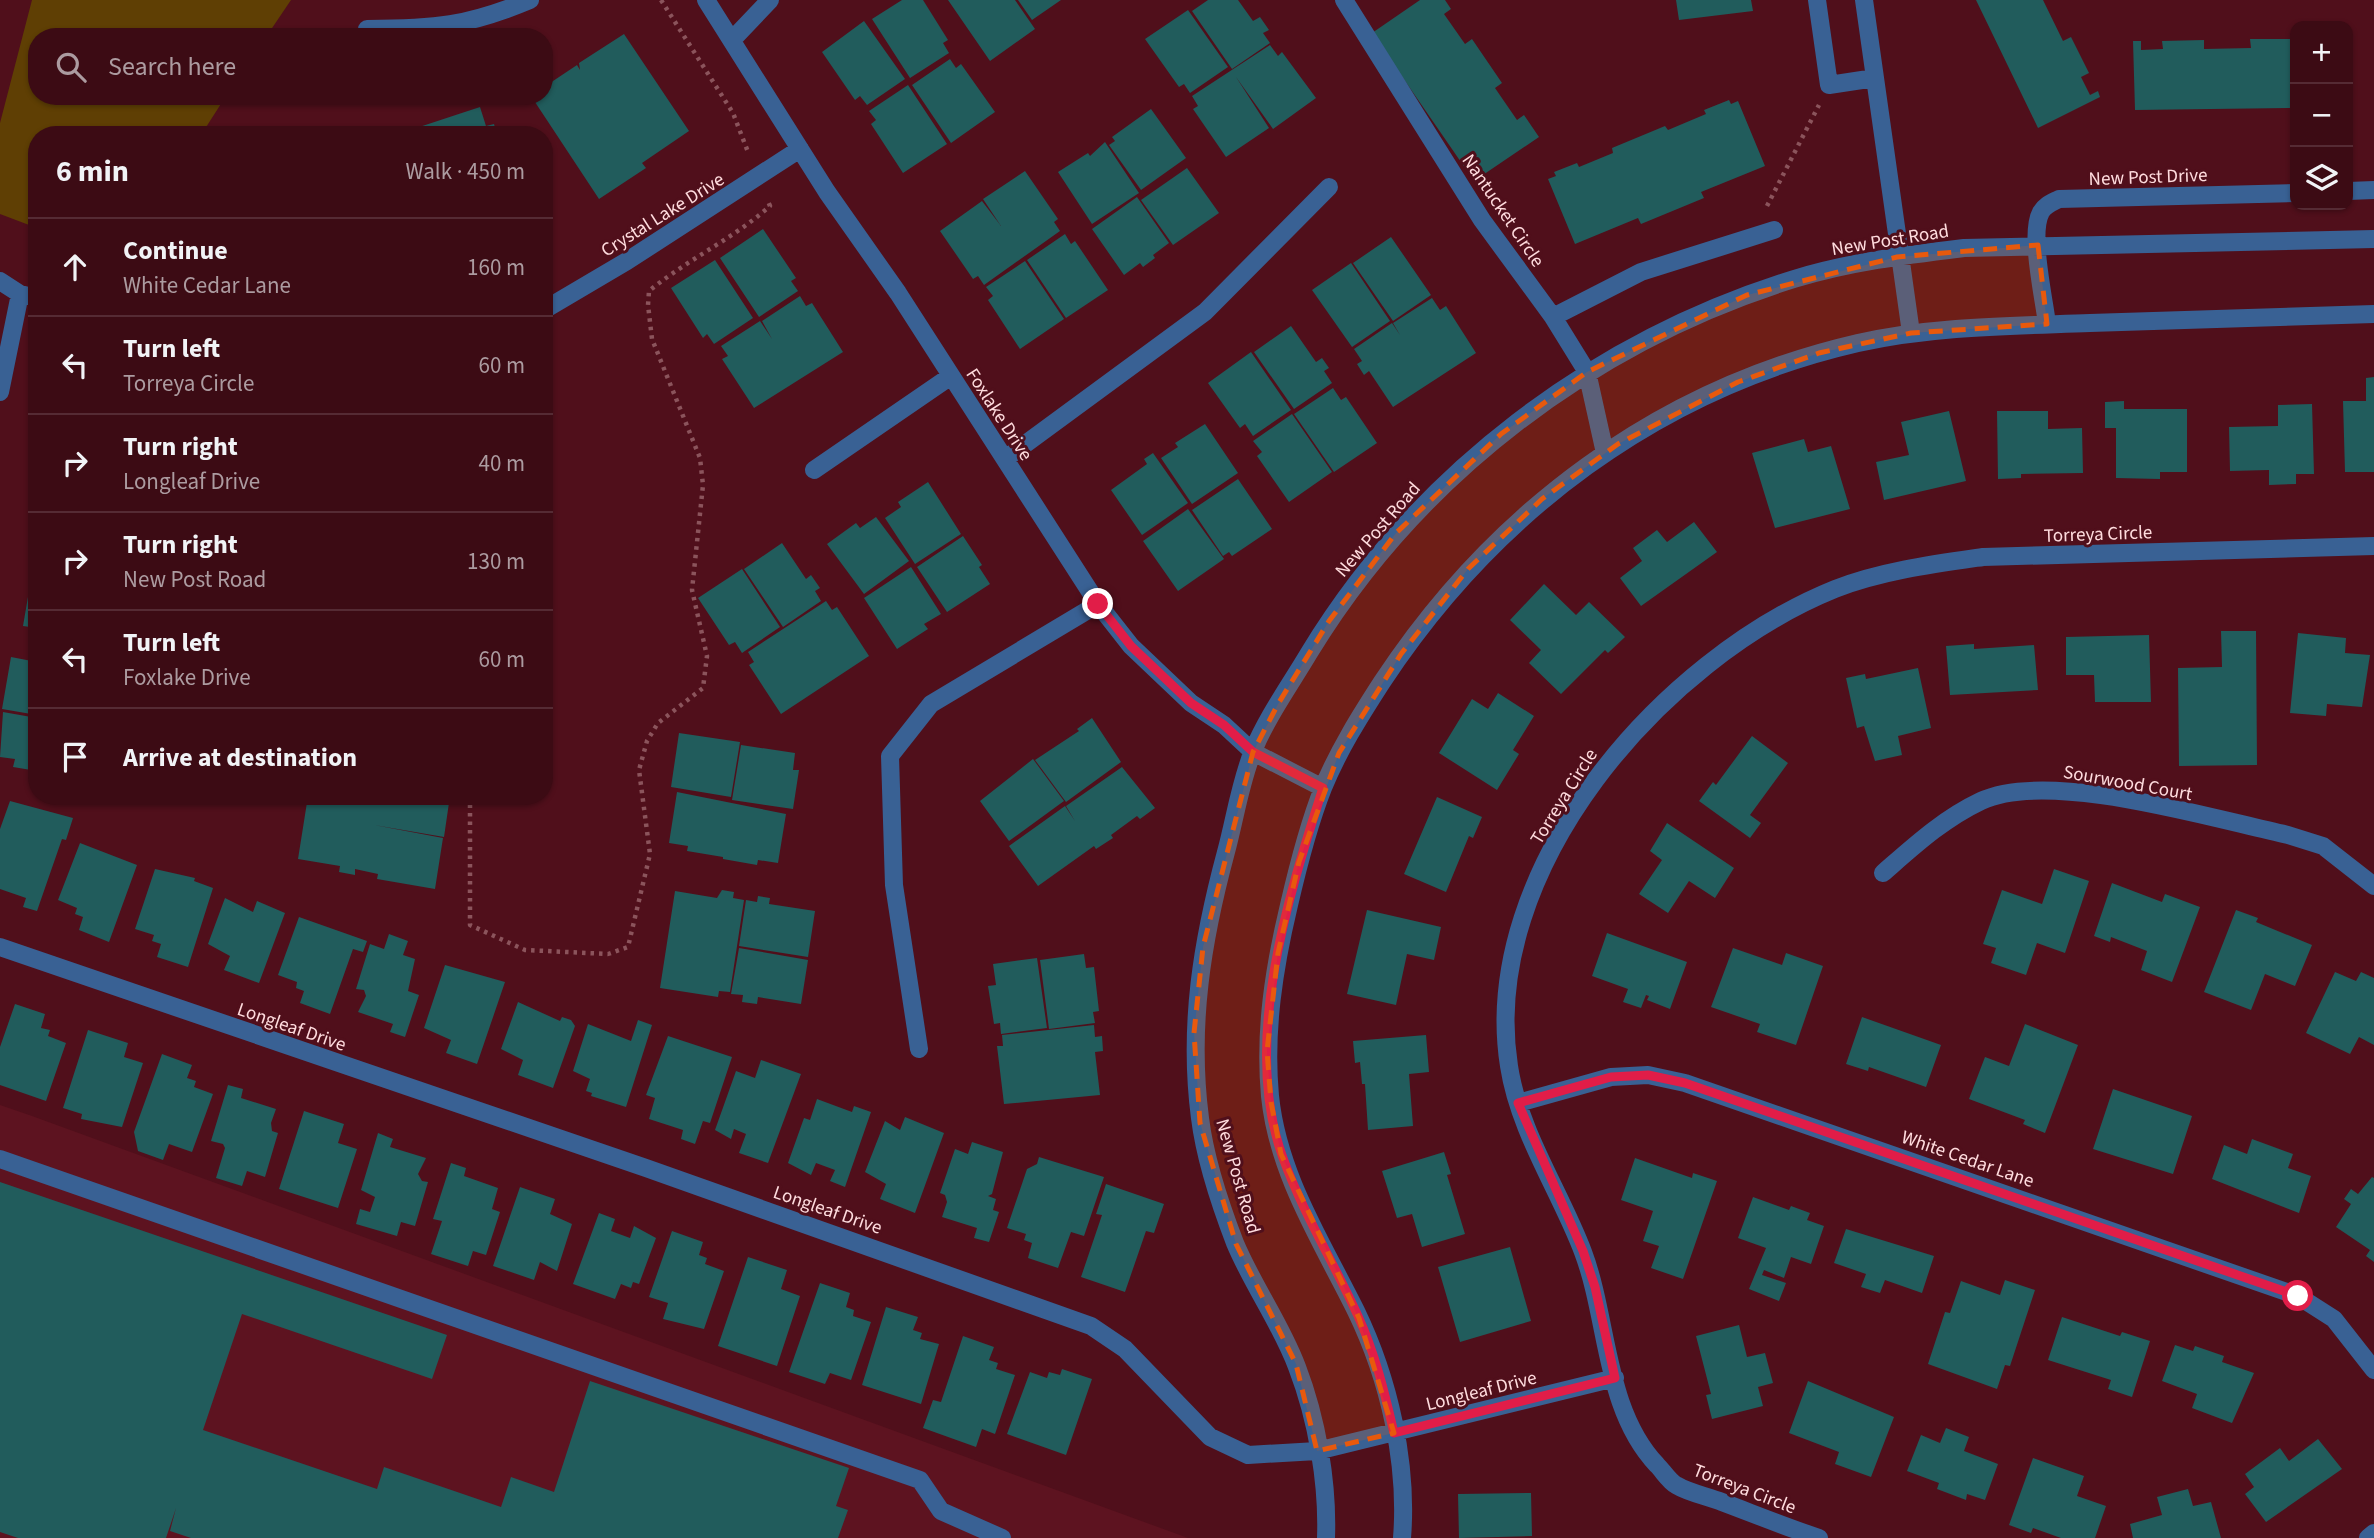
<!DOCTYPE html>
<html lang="en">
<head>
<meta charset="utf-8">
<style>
	:root { --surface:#3c0b14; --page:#471922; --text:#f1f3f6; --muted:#ac9ba0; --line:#552b34 }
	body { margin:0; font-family:"Source Sans 3",sans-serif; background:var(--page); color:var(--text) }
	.controls { position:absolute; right:21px; top:21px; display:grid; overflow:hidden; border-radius:14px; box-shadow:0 2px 5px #0004 }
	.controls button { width:63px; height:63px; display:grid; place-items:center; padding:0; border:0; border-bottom:2px solid var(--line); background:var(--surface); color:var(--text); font:35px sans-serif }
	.stop { position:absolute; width:21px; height:21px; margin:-16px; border:5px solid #e11d48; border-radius:50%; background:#fff }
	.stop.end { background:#e11d48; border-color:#fff; box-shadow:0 2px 7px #0008 }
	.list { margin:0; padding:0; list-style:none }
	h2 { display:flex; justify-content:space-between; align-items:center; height:91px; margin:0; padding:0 28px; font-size:30px }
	h2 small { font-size:23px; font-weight:400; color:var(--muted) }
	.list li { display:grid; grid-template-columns:46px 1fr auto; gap:21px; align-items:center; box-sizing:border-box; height:98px; padding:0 28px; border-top:2px solid var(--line) }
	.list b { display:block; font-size:26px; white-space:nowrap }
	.list p { margin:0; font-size:23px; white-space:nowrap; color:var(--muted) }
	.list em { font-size:23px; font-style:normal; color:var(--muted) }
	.icon { flex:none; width:38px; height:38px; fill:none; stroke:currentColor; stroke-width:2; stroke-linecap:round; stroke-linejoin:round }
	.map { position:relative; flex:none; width:2374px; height:1538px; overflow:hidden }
	.search { position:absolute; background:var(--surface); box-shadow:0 2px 5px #0004; left:28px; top:28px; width:525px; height:77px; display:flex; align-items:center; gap:18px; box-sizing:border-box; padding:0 24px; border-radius:28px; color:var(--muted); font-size:26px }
	.panel { position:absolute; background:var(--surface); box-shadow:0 2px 5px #0004; left:28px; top:126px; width:525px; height:679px; border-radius:28px }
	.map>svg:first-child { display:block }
</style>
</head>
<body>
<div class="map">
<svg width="2374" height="1538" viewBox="0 0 2374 1538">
	<rect width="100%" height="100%" fill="#500f1b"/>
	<path fill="#5d1320" d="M0 1105 32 1116 1188 1538H0Z"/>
	<path fill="#5f3f04" d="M32 0H291L266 37H37V96H226L201 135H37V228L0 214V123Z"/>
	<path fill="#215c5c" d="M902 0H923L948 40 943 43 949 53 910 78 872 19Z
		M948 0H1015L1035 29 990 61Z
		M1018 0H1061L1032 20Z
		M1208 0H1238L1253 21 1260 17 1269 30 1263 33 1270 43 1232 69 1192 11Z
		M1420 0H1445L1451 9 1444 14 1465 44 1472 39 1502 83 1495 88 1517 120 1524 115 1539 137 1474 181 1372 33Z
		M1676 0H1751L1753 11 1679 20Z
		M1976 0H2043L2063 41 2071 37 2089 73 2081 77 2090 95 2098 91 2100 97 2038 128Z
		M1188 10 1228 67 1190 93 1184 84 1179 87 1145 39Z
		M864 21 905 79 867 105 860 96 855 100 822 52Z
		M624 34 689 131 642 163 646 168 599 199 531 96H544V87L577 65 580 70 579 63Z
		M2250 39H2291V47H2295V108L2135 110 2133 41H2141V50L2163 49 2162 41 2204 40V49L2251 48Z
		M1270 45 1278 56 1282 52 1316 98 1273 129 1236 77 1269 128 1226 157 1193 109 1198 106 1192 96Z
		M950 59 956 68 961 64 995 112 951 143 912 85Z
		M908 85 947 144 903 173 871 124 876 120 869 111Z
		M1729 100 1731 104 1738 101 1765 166 1701 192 1704 198 1641 224 1638 218 1575 244 1548 179 1556 176 1554 172 1577 163 1579 167 1613 153 1612 148 1665 126 1668 130 1706 114 1704 110Z
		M480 107 486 126 494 124 497 135H395Z
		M1151 109 1186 158 1141 190 1109 145 1115 141 1112 137Z
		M1105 142 1139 193 1092 224 1058 172 1088 153 1090 156Z
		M1187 168 1219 213 1173 245 1141 200Z
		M1025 171 1058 219 1054 222 1060 231 984 285 978 276 973 279 940 231 982 201 1001 226 983 199Z
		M1137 197 1169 243 1153 255 1155 258 1143 267 1140 263 1124 275 1092 229Z
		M763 229 796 278 791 281 798 291 759 317 720 258Z
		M1065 234 1071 244 1075 241 1108 290 1066 318 1027 260Z
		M1391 237 1431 295 1393 321 1353 263Z
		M715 260 753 318 714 344 707 334 703 338 671 288Z
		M1025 261 1064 319 1020 349 988 300 993 296 986 287Z
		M1351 263 1390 321 1352 347 1312 290Z
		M800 296 806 306 812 303 843 352 754 408 722 359 728 356 721 346 760 321 772 339 762 321Z
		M1432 298 1440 310 1446 306 1476 353 1393 407 1369 371 1364 375 1357 364 1362 361 1354 349 1392 323 1400 335 1393 323Z
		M1291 326 1316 362 1322 358 1329 368 1324 371 1332 383 1294 409 1254 352Z
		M1251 352 1291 410 1253 436 1245 424 1240 428 1208 383Z
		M2374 377V472H2345L2343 401H2366V378Z
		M1333 388 1341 400 1346 397 1377 443 1334 472 1294 414Z
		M2124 401V409H2187V472H2160V479L2116 478V428H2105V402Z
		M2312 404 2314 474H2296V484L2269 485V470L2230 471 2229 427 2278 426V405Z
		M1949 411 1966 481 1884 500 1876 462 1909 455 1901 422Z
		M1997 411H2048V429L2082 428 2083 473 2021 474V478L1998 479Z
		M1292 414 1332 472 1289 502 1257 456 1262 452 1253 441Z
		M1205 424 1238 473 1192 504 1161 458 1178 447 1175 443Z
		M1804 439 1808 452 1831 446 1850 509 1775 528 1752 453Z
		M1153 453 1188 503 1142 535 1111 490 1147 464 1144 459Z
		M1238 479 1272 529 1232 556 1229 552 1223 556 1192 510Z
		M928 482 961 534 915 564 885 518 901 507 898 502Z
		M1188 509 1224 559 1178 591 1143 541Z
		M876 517 909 561 864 594 827 544 856 523 860 528Z
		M1694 522 1717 552 1641 606 1620 578 1642 561 1633 548 1657 530 1667 542Z
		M963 536 982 565 979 567 990 584 947 612 917 567Z
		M782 543 806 579 811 575 820 588 815 591 821 601 783 627 744 569Z
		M911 567 941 614 924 624 928 629 897 649 864 598Z
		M742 569 780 627 742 653 735 642 729 645 698 598Z
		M1544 584 1576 615 1589 602 1625 637 1608 653 1605 650 1561 694 1529 663 1541 650 1510 620Z
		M29 591 37 593V628L23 626Z
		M826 601 832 610 837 607 869 656 781 714 749 665 754 662 748 652Z
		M2221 631H2256L2257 765 2179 766 2178 668 2222 667Z
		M2298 633 2346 638 2345 653 2370 655 2362 707 2327 704 2326 716 2290 713Z
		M2149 635 2151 702H2095L2094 675H2066V637Z
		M1974 644V649L2034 645 2038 690 1950 695 1946 646Z
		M11 657 37 662V715L2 709Z
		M1918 668 1931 728 1898 736 1902 755 1875 761 1864 726 1857 728 1846 678 1865 674 1866 679Z
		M1498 693 1534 716 1513 750 1519 754 1497 790 1439 753 1472 699 1488 709Z
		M3 712 37 718V771L13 767 15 759 0 757Z
		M1092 718 1121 762 1066 802 1035 760 1079 731 1077 729Z
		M679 733 740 742 731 797 671 787Z
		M1752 736 1788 763 1750 815 1761 823 1750 838 1699 801 1713 782 1716 785Z
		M741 745 795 753 793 770H799L793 809 732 800Z
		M1033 759 1064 801 1009 841 980 801Z
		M1122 767 1155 808 1140 819 1137 816 1111 835 1113 838 1096 849 1094 846 1038 886 1009 846 1065 806 1075 821 1066 806Z
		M677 792 786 814 778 863 758 860 757 865 723 859V857L687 851 688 846 669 843Z
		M308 796H450L444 837 374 825 443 838 435 889 377 879 378 874 355 869V875L339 872 340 866 298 859Z
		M1437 797 1482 817 1473 838 1469 836 1446 892 1404 874Z
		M10 801 73 818 66 840 62 839 37 911 23 907 26 898 0 889V829Z
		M1667 823 1734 868 1715 898 1689 881 1668 913 1639 894 1662 860 1650 851Z
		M80 843 137 865 109 942 79 930 83 917 75 914 77 908 58 900Z
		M155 869 195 878 194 881 213 888 188 967 157 957 161 944 152 941 154 935 135 929Z
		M2054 869 2089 881 2065 953 2037 943 2026 975 1991 963 1996 948 1983 944 2002 890 2042 904Z
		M2112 883 2162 902 2165 894 2200 907 2172 982 2141 970 2147 951 2111 937 2110 942 2094 936Z
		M722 890 734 892 733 898 744 900 730 992 719 991 718 997 660 988 675 891 717 898Z
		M758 896 770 898 769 904 815 911 808 957 739 946 746 900 757 902Z
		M225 898 253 912 257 901 285 913 259 983 224 970 230 956 208 944Z
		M1367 910 1441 927 1434 960 1407 954 1396 1005 1347 994Z
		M2236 910 2258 918 2256 922 2312 945 2295 986 2265 974 2251 1010 2204 992Z
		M299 917 367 941 363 952 353 949 330 1014 300 1003 304 991 296 988 297 982 278 975Z
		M1607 933 1687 962 1670 1009 1647 1000 1649 996 1646 995 1641 1008 1623 1002 1628 989 1592 976Z
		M389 934 408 941 403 955 415 959 408 991 419 995 405 1037 390 1032 393 1024 358 1012 366 996 364 990 356 989 370 944 384 949Z
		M739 948 808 960 801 1004 758 997 757 1004 742 1002 743 995 731 994Z
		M1733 948 1782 965 1786 953 1823 966 1796 1045 1757 1032 1760 1024 1711 1007Z
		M1084 954 1086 968 1094 967 1099 1011 1093 1012 1095 1023 1049 1029 1040 960Z
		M1037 958 1047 1028 1001 1034 1000 1023 994 1024 988 986 996 985 993 964Z
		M445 965 505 982 477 1064 446 1053 451 1040 424 1028Z
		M2335 972 2356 981 2361 972 2374 978V1045L2359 1037 2350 1054 2306 1033Z
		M518 1002 560 1021 562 1017 571 1020 575 1026 553 1088 518 1075 523 1060 501 1049Z
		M15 1004 45 1014 41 1028 50 1030 48 1036 66 1043 46 1101 0 1085V1047Z
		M1862 1017 1941 1045 1926 1087 1869 1067 1868 1071 1846 1064Z
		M638 1020 652 1025 626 1107 591 1096 592 1093 586 1091 590 1079 573 1071 588 1024 631 1041Z
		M2025 1024 2078 1045 2045 1133 2023 1124 2025 1120 1969 1099 1985 1057 2009 1066Z
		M1094 1025 1095 1037 1102 1036 1103 1051 1095 1052 1100 1095 1004 1104 997 1046H1003L1002 1035Z
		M88 1030 128 1043 124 1057 143 1063 122 1127 81 1119 82 1114 63 1108Z
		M1426 1035 1429 1072 1409 1074 1413 1126 1368 1130 1365 1084H1362L1360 1062 1355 1063 1353 1041Z
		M668 1036 732 1057 710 1123 703 1121 695 1144 681 1139 683 1130 649 1119 655 1098 646 1095Z
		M162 1054 192 1065 187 1078 196 1081 194 1087 213 1094 192 1152 169 1144 163 1160 138 1151 134 1132Z
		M761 1060 801 1074 768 1163 739 1153 746 1134 734 1129 731 1139 715 1130 736 1071 755 1078Z
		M228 1085 243 1089 241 1098 276 1109 271 1123 272 1131 278 1133 265 1177 247 1171 242 1186 216 1178 225 1148 223 1144 211 1141Z
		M2113 1089 2192 1116 2173 1174 2093 1149Z
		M817 1099 852 1112 854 1106 871 1112 845 1187 830 1181 835 1170 816 1163 811 1175 788 1163 804 1118 810 1120Z
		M304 1111 344 1124 338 1143 357 1149 338 1208 279 1189Z
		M905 1117 944 1133 915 1213 880 1199 886 1184 865 1172 885 1121 900 1130Z
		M378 1133 393 1139 390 1147 426 1158 418 1174 422 1181 428 1182 415 1226 401 1222 397 1236 356 1224 360 1209 370 1212 375 1197 361 1190Z
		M2252 1139 2293 1154 2288 1168 2311 1176 2299 1213 2212 1179 2224 1145 2247 1154Z
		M972 1142 1003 1152 992 1194 988 1196 996 1199 993 1210 999 1212 989 1242 974 1238 977 1228 942 1217 947 1202 945 1195 940 1193 955 1149 968 1154Z
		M1444 1152 1451 1174 1447 1175 1465 1234 1422 1247 1412 1214 1397 1218 1382 1171Z
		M1039 1157 1104 1177 1084 1236 1071 1232 1058 1268 1028 1258 1032 1243 1024 1240 1026 1234 1007 1228 1027 1169 1037 1164Z
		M1635 1158 1692 1178 1693 1173 1717 1181 1683 1279 1651 1268 1659 1246 1643 1241 1653 1211 1621 1200Z
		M451 1163 466 1168 464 1176 498 1188 492 1209 500 1212 486 1255 473 1251 468 1266 431 1254 442 1221 433 1219Z
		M2372 1177 2374 1178V1262L2366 1256 2370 1250 2336 1227 2351 1204 2344 1199 2351 1189 2358 1194Z
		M0 1182 447 1335 432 1379 242 1314 203 1430 377 1489 384 1467 501 1507 511 1477 554 1492 590 1381 849 1468 836 1506 848 1510 838 1538H191L170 1531 176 1508 166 1538H18L0 1532Z
		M1106 1184 1164 1204 1154 1233 1146 1231 1125 1292 1081 1277 1102 1215 1096 1214Z
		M520 1187 555 1199 550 1214 572 1224 557 1271 540 1262 534 1280 493 1266Z
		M1753 1197 1789 1210 1791 1206 1810 1213 1807 1220 1824 1226 1811 1264 1791 1257 1784 1278 1764 1270 1762 1275 1786 1283 1779 1301 1749 1289 1766 1248 1738 1238Z
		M599 1213 615 1219 611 1231 630 1238 634 1226 656 1238 639 1284 633 1282 631 1288 621 1284 615 1299 573 1284Z
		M1846 1229 1934 1256 1922 1293 1885 1280 1880 1293 1861 1287 1866 1274 1834 1263Z
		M672 1231 703 1242 699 1255 707 1258 705 1264 724 1271 704 1329 663 1319 668 1303 649 1297Z
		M1510 1247 1531 1321 1460 1342 1438 1267Z
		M748 1257 787 1270 781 1289 800 1296 777 1366 718 1346Z
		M2005 1280 2035 1290 2010 1366 2005 1365 1997 1389 1928 1364 1945 1312 1950 1313 1961 1281 2000 1295Z
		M820 1283 850 1293 846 1307 854 1310 853 1316 871 1322 851 1380 830 1373 825 1384 789 1372Z
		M886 1307 918 1317 913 1330 922 1333 920 1339 939 1344 921 1404 862 1385Z
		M2062 1317 2120 1336 2122 1332 2150 1341 2132 1397 2108 1389 2111 1380 2048 1360Z
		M1739 1325 1747 1357 1765 1353 1773 1383 1758 1387 1763 1406 1712 1419 1706 1395 1711 1394 1696 1336Z
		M963 1336 994 1347 989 1360 998 1363 996 1369 1015 1375 995 1434 982 1429 976 1447 923 1428 933 1400 941 1402Z
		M2175 1345 2193 1351 2195 1346 2224 1356 2222 1362 2254 1373 2232 1423 2192 1408 2197 1394 2162 1381Z
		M1062 1369 1092 1379 1066 1455 1007 1434 1030 1372 1047 1378 1049 1372 1060 1375Z
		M1808 1381 1894 1417 1871 1477 1835 1464 1839 1452 1789 1433Z
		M1946 1428 1969 1437 1964 1451 1998 1464 1985 1500 1967 1494 1966 1500 1937 1489 1939 1483 1907 1471 1921 1435 1940 1443Z
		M2318 1439 2342 1469 2266 1522 2245 1494 2254 1487 2245 1474 2280 1448 2289 1461Z
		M2033 1458 2084 1476 2077 1496 2106 1506 2095 1538H2061L2033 1528 2031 1533 2009 1525Z
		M2188 1489 2193 1506 2211 1502 2221 1538H2133L2130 1524 2162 1515 2157 1497Z
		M1531 1493 1532 1536 1459 1538 1458 1494Z"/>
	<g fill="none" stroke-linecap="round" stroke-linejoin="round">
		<path stroke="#8b545c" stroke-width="4.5" stroke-dasharray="3.5 5" stroke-linecap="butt" d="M661 0 733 113 748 152
			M1767 206 1819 105
			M470 796V925L525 950 608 954 628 947 650 854 639 770 647 741 658 723 703 688 707 656 692 590 703 485 700 458 652 339 648 305 649 291C688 259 733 239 770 206L767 199"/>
		<path stroke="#396194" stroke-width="18" d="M706 0 827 192 898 293 1098 604 1131 646 1191 703 1224 725 1253 752 1323 788
			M1344 0 1482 220 1553 317 1587 372 1605 453
			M1817 0 1829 85 1875 78
			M1864 0 1911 333
			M367 29C434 29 468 26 530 0
			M732 40 770 0
			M2348 191 2374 190
			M0 281 20 294 37 298
			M544 310 627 261 800 149
			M1553 317 1641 272 1774 230
			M2047 324C2044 298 2029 234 2041 212 2045 205 2051 203 2059 199L2295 193
			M0 392 20 294
			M1005 459 1205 312 1329 187
			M814 470 951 376
			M1883 873C1914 846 1943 819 1981 801 2049 769 2213 819 2288 835L2323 846 2374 886
			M0 947 646 1168 1091 1326 1125 1349 1210 1437 1248 1455 1317 1451 1615 1378
			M919 1049 894 885 890 756 931 704 1098 604
			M1518 1103 1611 1077 1648 1075 1685 1083 2298 1296 2334 1319 2374 1370
			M0 1159 920 1480 941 1511 1002 1538
			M1326 1538C1328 1483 1317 1419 1297 1367 1281 1324 1253 1286 1235 1243 1220 1204 1205 1159 1200 1118 1188 1026 1202 941 1226 852 1235 819 1240 783 1253 751 1267 717 1290 685 1309 653 1418 474 1594 341 1794 279 1849 262 1907 255 1964 248L2374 239
			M1402 1538C1408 1463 1389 1379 1356 1311 1322 1242 1278 1175 1270 1096 1264 1031 1274 968 1289 905 1298 866 1308 826 1323 788 1338 751 1360 716 1382 682 1494 512 1658 389 1858 343 1934 326 2012 326 2090 323 2185 320 2279 317 2374 314
			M1819 1538C1786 1527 1754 1514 1722 1502 1707 1496 1689 1493 1676 1485 1669 1481 1663 1471 1657 1465 1604 1409 1609 1321 1583 1252 1560 1191 1519 1132 1509 1066 1478 869 1662 659 1835 589 1881 571 1934 564 1983 557L2374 546
			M2368 1538 2374 1533"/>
	</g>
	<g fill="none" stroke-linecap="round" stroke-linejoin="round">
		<path stroke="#e11d48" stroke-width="9" d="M1098 604 1131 646 1191 703 1224 725 1253 752 1323 788C1288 897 1241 1044 1283 1158 1303 1213 1334 1263 1358 1316 1375 1353 1385 1394 1394 1433L1615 1378 1595 1287 1583 1251 1518 1103 1611 1077 1648 1075 1685 1083 2298 1296"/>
	</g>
	<path fill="#e8590c" fill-opacity="0.2" stroke="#e8590c" stroke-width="5" stroke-dasharray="14 9" stroke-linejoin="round" d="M2038 245 2047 324 1911 333 1819 353 1738 382 1618 444 1542 499 1468 569 1401 654 1339 753 1299 862 1278 953 1267 1051 1271 1102 1281 1154 1359 1318 1394 1433 1317 1451 1296 1364 1236 1244 1200 1123 1194 1033 1203 947 1253 752 1278 704 1329 621 1396 533 1501 434 1587 372 1747 295 1897 257Z"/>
	<g text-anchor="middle" stroke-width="6" stroke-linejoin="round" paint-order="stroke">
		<g font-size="19" fill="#ffdcde" stroke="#500f1b">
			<text transform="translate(2148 176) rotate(-2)" y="7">New Post Drive</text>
			<text transform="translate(1504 210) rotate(56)" y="7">Nantucket Circle</text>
			<text transform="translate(662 214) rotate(-32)" y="7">Crystal Lake Drive</text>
			<text transform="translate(1890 239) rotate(-9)" y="7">New Post Road</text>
			<text transform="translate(1000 414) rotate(57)" y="7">Foxlake Drive</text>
			<text transform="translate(1377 529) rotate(-49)" y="7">New Post Road</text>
			<text transform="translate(2098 533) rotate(-2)" y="7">Torreya Circle</text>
			<text transform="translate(2128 782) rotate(10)" y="7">Sourwood Court</text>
			<text transform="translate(1563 796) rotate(-58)" y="7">Torreya Circle</text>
			<text transform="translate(292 1026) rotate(19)" y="7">Longleaf Drive</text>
			<text transform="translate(1968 1158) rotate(19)" y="7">White Cedar Lane</text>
			<text transform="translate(1239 1176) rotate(74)" y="7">New Post Road</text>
			<text transform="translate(828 1209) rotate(19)" y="7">Longleaf Drive</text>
			<text transform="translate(1481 1390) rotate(-14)" y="7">Longleaf Drive</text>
			<text transform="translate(1745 1488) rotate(21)" y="7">Torreya Circle</text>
		</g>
	</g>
</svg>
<div class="controls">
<button>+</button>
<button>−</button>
<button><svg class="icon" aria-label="layers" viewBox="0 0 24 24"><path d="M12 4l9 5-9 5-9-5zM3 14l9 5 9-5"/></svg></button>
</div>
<div class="stop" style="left:2298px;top:1296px"></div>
<div class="stop end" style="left:1098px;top:604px"></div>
<div class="search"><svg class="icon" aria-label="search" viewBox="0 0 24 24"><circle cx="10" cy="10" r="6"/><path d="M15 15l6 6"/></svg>Search here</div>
<section class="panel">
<h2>6 min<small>Walk · 450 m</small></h2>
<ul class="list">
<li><svg class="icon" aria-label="ahead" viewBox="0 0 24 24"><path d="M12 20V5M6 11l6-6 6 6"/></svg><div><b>Continue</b><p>White Cedar Lane</p></div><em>160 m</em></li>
<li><svg class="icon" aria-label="left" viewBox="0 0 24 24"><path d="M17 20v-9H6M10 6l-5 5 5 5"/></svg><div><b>Turn left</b><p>Torreya Circle</p></div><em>60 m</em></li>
<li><svg class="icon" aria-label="right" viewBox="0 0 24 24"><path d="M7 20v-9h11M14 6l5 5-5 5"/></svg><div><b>Turn right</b><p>Longleaf Drive</p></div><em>40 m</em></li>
<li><svg class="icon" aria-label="right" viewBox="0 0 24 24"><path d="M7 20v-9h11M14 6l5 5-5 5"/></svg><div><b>Turn right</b><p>New Post Road</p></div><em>130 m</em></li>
<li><svg class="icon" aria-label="left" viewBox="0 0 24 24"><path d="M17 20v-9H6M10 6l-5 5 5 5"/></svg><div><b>Turn left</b><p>Foxlake Drive</p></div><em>60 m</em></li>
<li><svg class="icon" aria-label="arrive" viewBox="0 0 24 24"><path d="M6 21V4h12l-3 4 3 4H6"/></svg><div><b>Arrive at destination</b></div></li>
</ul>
</section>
</div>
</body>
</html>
